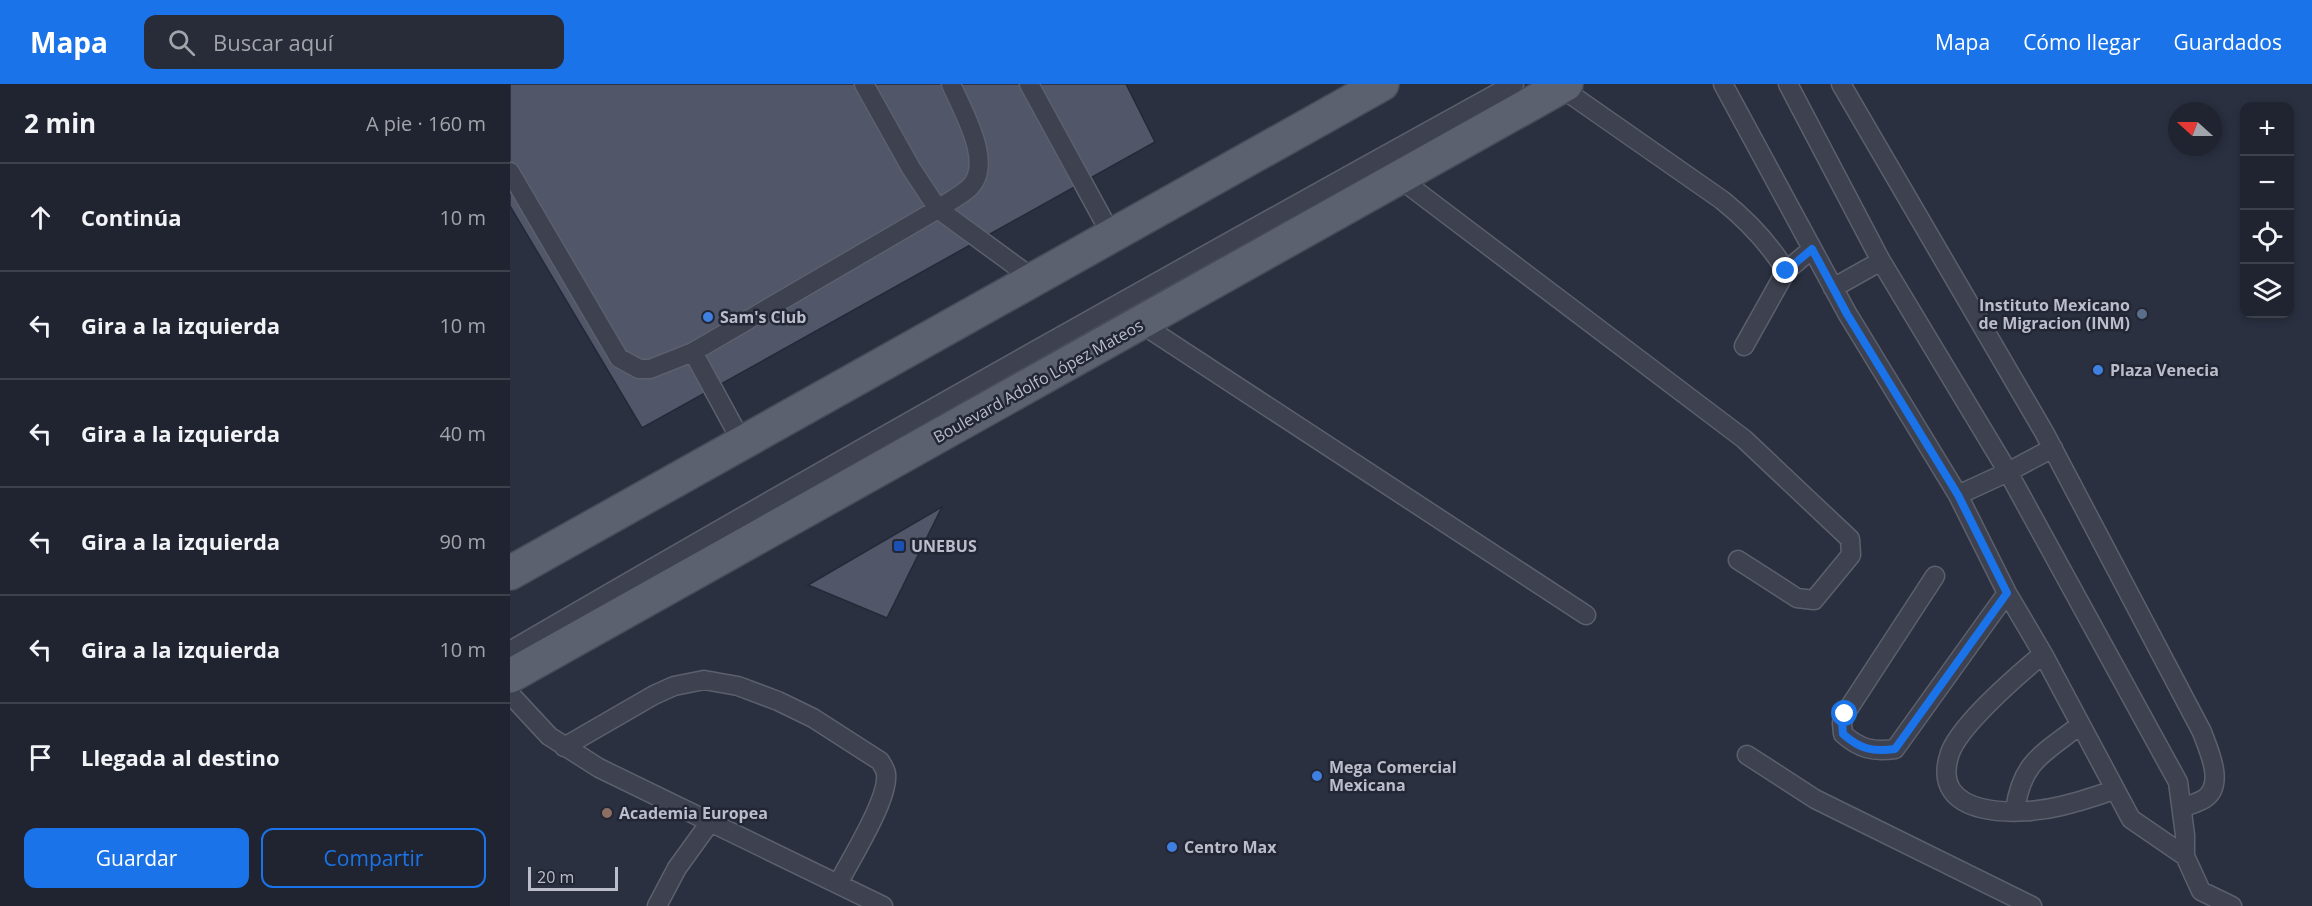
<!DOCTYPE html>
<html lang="es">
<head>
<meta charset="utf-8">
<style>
	:root { --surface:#202430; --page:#282c38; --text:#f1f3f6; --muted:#a2a4ab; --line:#3d414c; --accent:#1a73e8 }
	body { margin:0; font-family:"Open Sans",sans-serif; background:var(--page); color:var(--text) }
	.controls { position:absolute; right:18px; top:18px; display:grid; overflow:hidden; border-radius:12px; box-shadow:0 3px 9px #0003 }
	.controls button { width:54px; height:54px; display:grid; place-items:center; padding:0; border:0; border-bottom:2px solid var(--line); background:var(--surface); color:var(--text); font:30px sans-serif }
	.compass { position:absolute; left:1658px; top:18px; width:54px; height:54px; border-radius:50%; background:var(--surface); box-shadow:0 3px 9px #0003; rotate:291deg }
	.scale { position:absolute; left:18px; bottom:15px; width:90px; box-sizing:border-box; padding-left:6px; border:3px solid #bbbeca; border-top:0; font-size:16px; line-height:21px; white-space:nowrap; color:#bbbeca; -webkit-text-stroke:4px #232735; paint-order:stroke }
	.stop { position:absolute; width:18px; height:18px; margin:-14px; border:4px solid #1a73e8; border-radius:50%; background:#fff }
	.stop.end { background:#1a73e8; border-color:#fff; box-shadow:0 2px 6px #0008 }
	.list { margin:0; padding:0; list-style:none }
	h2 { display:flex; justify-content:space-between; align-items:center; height:78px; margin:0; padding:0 24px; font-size:26px }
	h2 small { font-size:20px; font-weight:400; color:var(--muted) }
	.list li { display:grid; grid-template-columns:39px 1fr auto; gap:18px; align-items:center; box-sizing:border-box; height:108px; padding:0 24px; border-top:2px solid var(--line) }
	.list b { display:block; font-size:22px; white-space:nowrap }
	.list em { font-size:20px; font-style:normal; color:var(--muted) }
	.actions { display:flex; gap:12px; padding:18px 24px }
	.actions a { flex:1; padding:14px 0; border:2px solid var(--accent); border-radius:12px; text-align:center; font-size:21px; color:var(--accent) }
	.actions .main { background:var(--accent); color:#fff }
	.icon { flex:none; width:33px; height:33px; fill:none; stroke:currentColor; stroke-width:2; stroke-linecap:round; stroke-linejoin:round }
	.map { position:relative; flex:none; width:1802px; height:822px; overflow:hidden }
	header { display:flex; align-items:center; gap:36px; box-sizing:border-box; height:84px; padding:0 30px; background:var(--accent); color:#fff }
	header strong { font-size:28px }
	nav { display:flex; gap:33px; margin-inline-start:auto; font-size:21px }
	.search { width:420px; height:54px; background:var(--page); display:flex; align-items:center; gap:15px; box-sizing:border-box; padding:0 21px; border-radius:12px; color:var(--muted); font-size:22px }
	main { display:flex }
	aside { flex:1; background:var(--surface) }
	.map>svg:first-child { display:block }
</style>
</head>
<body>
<header>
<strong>Mapa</strong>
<div class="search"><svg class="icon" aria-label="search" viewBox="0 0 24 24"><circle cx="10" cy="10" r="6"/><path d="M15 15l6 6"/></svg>Buscar aquí</div>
<nav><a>Mapa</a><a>Cómo llegar</a><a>Guardados</a></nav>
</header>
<main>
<aside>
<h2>2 min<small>A pie · 160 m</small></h2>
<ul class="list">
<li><svg class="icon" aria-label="ahead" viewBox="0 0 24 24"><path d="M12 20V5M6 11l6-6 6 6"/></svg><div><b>Continúa</b></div><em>10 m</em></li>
<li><svg class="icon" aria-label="left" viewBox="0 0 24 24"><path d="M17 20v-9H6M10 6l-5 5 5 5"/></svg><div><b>Gira a la izquierda</b></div><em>10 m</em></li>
<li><svg class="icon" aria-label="left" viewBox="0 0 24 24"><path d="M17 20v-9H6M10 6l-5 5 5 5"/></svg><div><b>Gira a la izquierda</b></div><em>40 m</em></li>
<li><svg class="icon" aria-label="left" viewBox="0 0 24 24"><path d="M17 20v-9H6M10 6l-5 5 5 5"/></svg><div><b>Gira a la izquierda</b></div><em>90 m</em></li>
<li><svg class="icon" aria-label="left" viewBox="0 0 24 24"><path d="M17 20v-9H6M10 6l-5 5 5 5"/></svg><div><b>Gira a la izquierda</b></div><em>10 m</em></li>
<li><svg class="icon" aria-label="arrive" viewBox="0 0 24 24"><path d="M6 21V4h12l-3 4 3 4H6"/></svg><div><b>Llegada al destino</b></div></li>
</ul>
<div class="actions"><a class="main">Guardar</a><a>Compartir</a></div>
</aside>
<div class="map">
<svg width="1802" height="822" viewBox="0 0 1802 822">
	<rect width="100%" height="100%" fill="#2a3040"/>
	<path fill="#515668" stroke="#252937" stroke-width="1.5" d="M0 0H616L645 58 132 344 0 122Z
		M432 423 377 534 298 501Z"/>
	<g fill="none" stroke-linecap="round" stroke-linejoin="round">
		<defs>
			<path id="lane" d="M354 0 401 84 428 125 525 196
				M519 0 602 152
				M1213 0 1337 229 1448 411 1497 509 1533 570 1621 735 1675 772
				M1278 0 1371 177 1498 388 1668 698 1675 751V772L1691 807 1722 822
				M1331 0 1534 348 1692 648C1698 665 1716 701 1694 715 1687 719 1679 721 1672 724
				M1050 3 1212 116C1238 137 1259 159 1276 187L1234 262
				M0 88 109 274 129 285H140L183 268 428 125C438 118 450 112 459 104 485 80 452 26 441 0
				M889 94 1234 355 1340 455 1341 471 1304 516 1287 514 1228 476
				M1276 187 1302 165
				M1323 204 1371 177
				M630 239 1076 531
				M183 268 233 360
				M1448 411 1498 388 1543 364
				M1425 492 1335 630 1332 639 1333 650C1350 665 1363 668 1385 665L1497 509
				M0 567C332 373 667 186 1004 0
				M1533 570C1509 590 1450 641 1440 669 1417 736 1512 732 1551 722 1569 718 1586 712 1604 706
				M0 610 39 652 89 684 373 822
				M54 663 144 611 164 602 194 596 228 602 268 617 303 634 370 677C372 681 376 686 376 690 379 715 340 776 328 800
				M1237 671 1305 715 1522 822
				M1505 726C1512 677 1533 670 1570 641
				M147 822 167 784 201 737"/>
			<path id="primary" d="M0 489 872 0
				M0 592 1056 0"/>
		</defs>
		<use href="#lane" stroke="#5c606d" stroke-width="21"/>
		<use href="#primary" stroke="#484b59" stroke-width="36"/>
		<use href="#lane" stroke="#3e4250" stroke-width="18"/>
		<use href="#primary" stroke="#5c616f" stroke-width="33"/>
	</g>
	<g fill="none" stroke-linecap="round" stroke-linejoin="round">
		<path stroke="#1a73e8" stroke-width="8" d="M1276 187 1302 165 1337 230 1448 411 1497 509 1385 665C1362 668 1350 665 1333 650L1332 639 1335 630"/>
	</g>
	<circle fill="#5c6f8a" stroke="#232735" stroke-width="2" cx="1632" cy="230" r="6"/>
	<g fill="#3f7fe0" stroke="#232735" stroke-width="2">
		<circle cx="198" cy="233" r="6"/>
		<circle cx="1588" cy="286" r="6"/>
		<circle cx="807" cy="692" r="6"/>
		<circle cx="662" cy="763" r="6"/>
	</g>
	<rect fill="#1a4fb4" stroke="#232735" stroke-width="2" x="383" y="456" width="12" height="12" rx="3"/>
	<circle fill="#8d6e63" stroke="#232735" stroke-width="2" cx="97" cy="729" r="6"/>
	<g text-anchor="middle" stroke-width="5" stroke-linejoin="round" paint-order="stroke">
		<g font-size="16" font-weight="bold" fill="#bbbeca" stroke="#232735" text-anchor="start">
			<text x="1620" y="227" text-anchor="end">Instituto Mexicano<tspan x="1620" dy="18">de Migracion (INM)</tspan></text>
			<text x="210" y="239">Sam's Club</text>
			<text x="1600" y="292">Plaza Venecia</text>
			<text x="401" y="468">UNEBUS</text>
			<text x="819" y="689">Mega Comercial<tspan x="819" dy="18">Mexicana</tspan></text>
			<text x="109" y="735">Academia Europea</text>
			<text x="674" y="769">Centro Max</text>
		</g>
		<g font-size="16" fill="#bbbeca" stroke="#232735">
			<text transform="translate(528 297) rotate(-29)" y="6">Boulevard Adolfo López Mateos</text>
		</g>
	</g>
</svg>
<div class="controls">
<button>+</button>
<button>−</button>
<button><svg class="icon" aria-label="locate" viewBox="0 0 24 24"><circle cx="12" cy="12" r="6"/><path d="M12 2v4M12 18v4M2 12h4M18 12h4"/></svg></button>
<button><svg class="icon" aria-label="layers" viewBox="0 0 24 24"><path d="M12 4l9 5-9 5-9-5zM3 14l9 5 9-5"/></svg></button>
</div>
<svg class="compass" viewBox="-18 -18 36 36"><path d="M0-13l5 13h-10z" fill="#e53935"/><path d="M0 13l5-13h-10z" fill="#a2a4ab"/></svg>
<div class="scale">20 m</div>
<div class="stop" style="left:1335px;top:630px"></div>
<div class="stop end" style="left:1276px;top:187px"></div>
</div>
</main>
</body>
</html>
